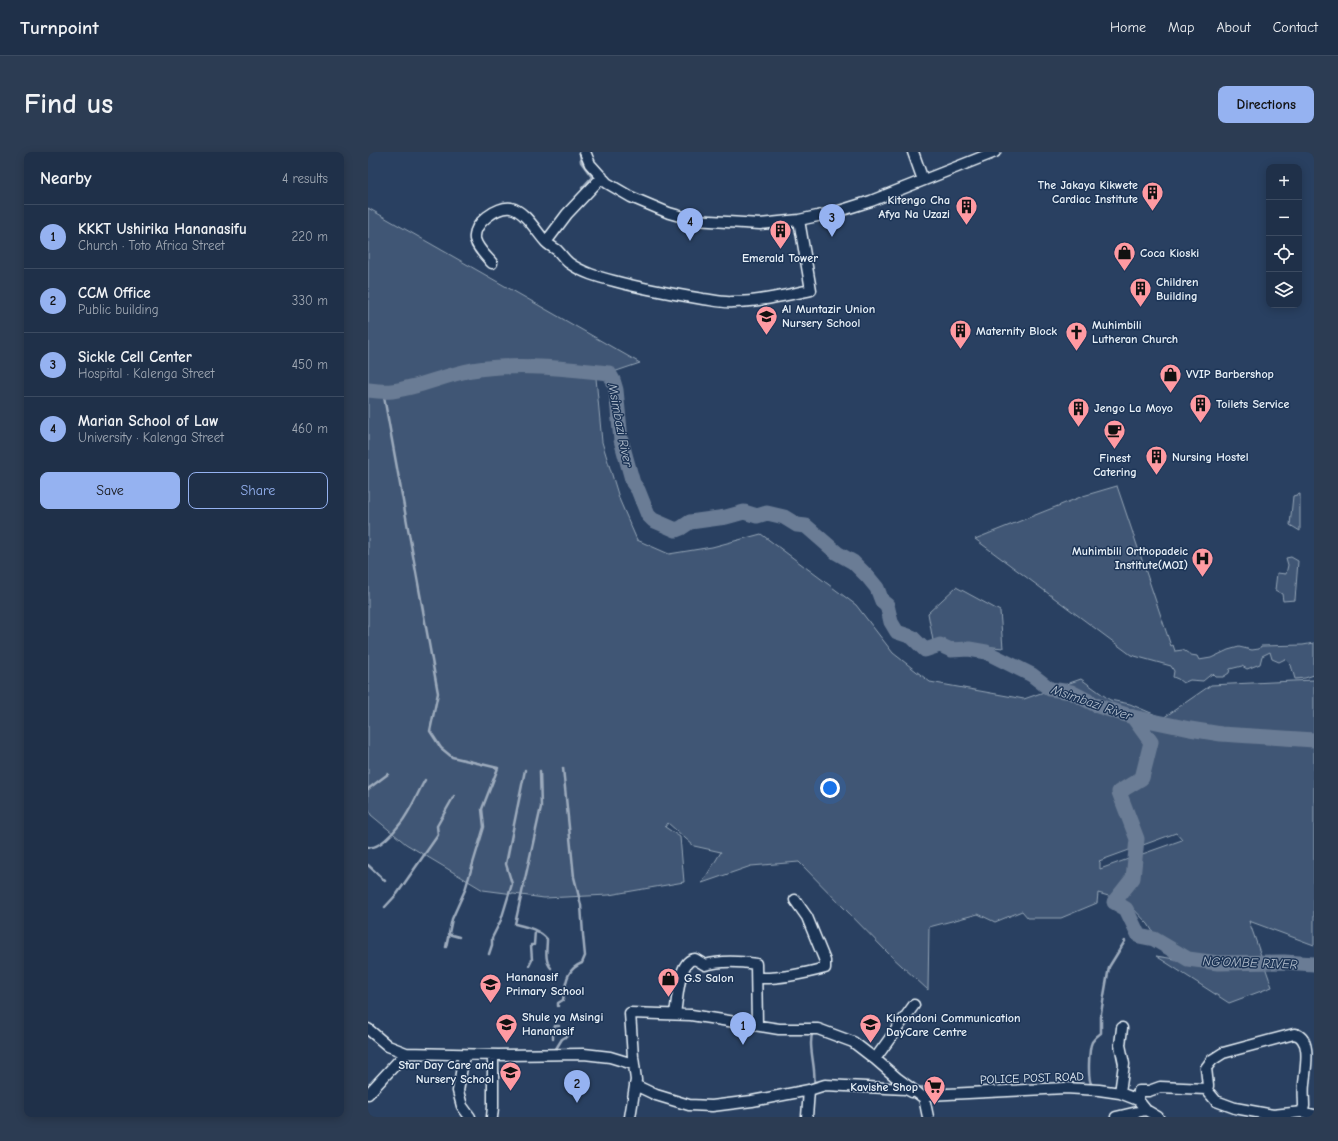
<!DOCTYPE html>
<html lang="en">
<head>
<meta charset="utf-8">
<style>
	:root { --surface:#1f3049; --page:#2c3c53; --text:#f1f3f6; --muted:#a1a9b4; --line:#3c4b61; --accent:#95b2f1 }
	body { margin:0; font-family:"Comic Neue",sans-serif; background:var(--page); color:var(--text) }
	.controls { position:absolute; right:12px; top:12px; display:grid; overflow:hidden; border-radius:8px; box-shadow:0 2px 10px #0003 }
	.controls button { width:36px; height:36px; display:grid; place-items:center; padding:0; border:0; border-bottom:1px solid var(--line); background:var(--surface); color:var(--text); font:20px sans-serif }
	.you { position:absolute; left:462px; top:636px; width:14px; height:14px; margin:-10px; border:3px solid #fff; border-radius:50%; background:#1a73e8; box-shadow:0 0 0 6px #1a73e833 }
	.badge { display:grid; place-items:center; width:26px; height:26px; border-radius:50%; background:var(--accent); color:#111; font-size:13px; font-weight:700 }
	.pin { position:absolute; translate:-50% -33px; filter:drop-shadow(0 1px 2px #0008) }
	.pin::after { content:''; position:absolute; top:21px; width:14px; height:12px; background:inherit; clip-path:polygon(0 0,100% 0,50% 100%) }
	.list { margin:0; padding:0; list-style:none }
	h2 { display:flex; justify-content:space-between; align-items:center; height:52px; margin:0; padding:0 16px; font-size:17px }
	h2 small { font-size:13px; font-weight:400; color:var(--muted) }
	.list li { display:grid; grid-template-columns:26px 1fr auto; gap:12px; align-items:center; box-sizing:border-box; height:64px; padding:0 16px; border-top:1px solid var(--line) }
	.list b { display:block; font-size:15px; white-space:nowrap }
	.list p { margin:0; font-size:13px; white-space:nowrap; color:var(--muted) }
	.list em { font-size:13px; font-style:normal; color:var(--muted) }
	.actions { display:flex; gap:8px; padding:12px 16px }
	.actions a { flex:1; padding:9px 0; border:1px solid var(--accent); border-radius:8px; text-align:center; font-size:14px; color:var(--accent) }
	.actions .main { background:var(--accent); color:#111 }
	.icon { flex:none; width:22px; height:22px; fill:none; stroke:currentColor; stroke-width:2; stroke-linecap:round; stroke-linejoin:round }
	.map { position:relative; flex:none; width:946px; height:965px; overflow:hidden; border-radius:8px }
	header { display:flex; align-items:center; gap:24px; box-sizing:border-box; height:56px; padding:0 20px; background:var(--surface); border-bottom:1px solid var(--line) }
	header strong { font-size:19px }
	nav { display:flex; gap:22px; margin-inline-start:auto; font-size:14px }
	.intro { display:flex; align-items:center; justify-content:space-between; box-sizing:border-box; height:96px; padding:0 24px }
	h1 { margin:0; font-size:28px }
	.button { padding:10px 18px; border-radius:8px; background:var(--accent); color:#111; font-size:14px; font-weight:700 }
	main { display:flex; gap:24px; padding:0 24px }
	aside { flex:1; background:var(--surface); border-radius:8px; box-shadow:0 2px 10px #0003 }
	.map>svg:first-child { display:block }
</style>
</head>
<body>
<header>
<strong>Turnpoint</strong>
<nav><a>Home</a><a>Map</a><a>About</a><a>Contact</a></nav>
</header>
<div class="intro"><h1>Find us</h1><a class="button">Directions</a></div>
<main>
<aside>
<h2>Nearby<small>4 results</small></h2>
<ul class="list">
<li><span class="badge">1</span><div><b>KKKT Ushirika Hananasifu</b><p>Church · Toto Africa Street</p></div><em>220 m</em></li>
<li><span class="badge">2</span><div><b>CCM Office</b><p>Public building</p></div><em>330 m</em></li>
<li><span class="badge">3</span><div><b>Sickle Cell Center</b><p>Hospital · Kalenga Street</p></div><em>450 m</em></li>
<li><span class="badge">4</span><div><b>Marian School of Law</b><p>University · Kalenga Street</p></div><em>460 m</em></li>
</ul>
<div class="actions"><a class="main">Save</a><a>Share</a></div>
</aside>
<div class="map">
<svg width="946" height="965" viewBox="0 0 946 965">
	<rect width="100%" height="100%" fill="#294061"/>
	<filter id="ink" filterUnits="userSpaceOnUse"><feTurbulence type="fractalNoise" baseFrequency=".025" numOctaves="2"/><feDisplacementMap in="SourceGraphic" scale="8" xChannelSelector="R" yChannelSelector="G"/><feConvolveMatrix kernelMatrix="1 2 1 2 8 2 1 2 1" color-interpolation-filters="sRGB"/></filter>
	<g filter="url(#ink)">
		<path fill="#415774" stroke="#94a4b6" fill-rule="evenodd" d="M0 56 272 211 228 226 234 290 252 349 269 388 301 402 344 395 393 382 488 453 525 501 562 530 656 547 713 527 742 548 762 552 795 566 843 533 946 528V793L881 769 904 835 861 851 788 804 813 808 797 799 780 772 758 749 730 741 729 751 693 766H660L654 759 627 770 610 762 561 775 560 838 521 802 431 710 383 714 334 731 353 700 326 694 300 671 297 675 312 685 316 730 241 743 176 746 115 738 38 692 3 663 0 656ZM808 681 814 688 732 717V710L731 709Z
			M749 334 803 494 805 493 807 499 815 498 823 503 829 504 831 508 843 506 860 498 871 495 884 498 891 497 893 494 935 493 946 491V523L937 526 927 527 923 513 917 507 911 510 904 507 902 500 894 504 892 512 879 517 874 514 862 517 861 521 855 525H848L845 522 841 524 835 529 822 528 815 531 810 527 805 525 806 519 803 514 763 503 607 387 715 344Z
			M932 342V379L922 373 925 344Z
			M923 405 930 409 927 448 915 449 914 442 907 438 909 421 918 422 920 413 918 406Z
			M588 435 632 459 635 496 565 489 560 461Z"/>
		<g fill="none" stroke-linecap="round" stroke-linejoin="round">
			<path stroke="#9dabbd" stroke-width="2.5" d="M212 0 213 10 224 25 214 36
				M15 239 70 541 62 579 73 596 84 605 130 616 114 657 116 675 97 738 84 767 78 795
				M172 619 173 655 147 772C159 775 170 777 179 787 179 796 176 808 183 816
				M0 637 20 622
				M0 695C10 698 26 680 32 672 42 660 49 642 57 628
				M0 713 17 729
				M17 755 29 742 70 683 69 674 86 644
				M80 782 91 785
				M121 802 124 793V786L133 768 144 732 138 712 157 618
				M161 814 164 808 163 793H166L167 779
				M190 854V851L195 848C198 832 197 818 214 811L217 804 215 783 213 753 206 725 195 616
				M445 879C439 894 449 917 446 933
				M185 887V878L187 874H191
				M186 900 194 887 201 883
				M724 933C719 928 721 896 724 890 726 887 730 883 733 881V861L741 815 757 789
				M548 935 581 937
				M758 938 767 940"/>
			<path stroke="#6b7c95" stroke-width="15" d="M0 238C8 239 17 240 24 239 52 235 77 223 104 218 150 211 195 216 241 221L245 228 248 238 253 288 265 331 270 338 280 363 285 368 308 378 313 376 322 370 358 365 376 360 389 364 399 361 416 365 429 373 438 374 469 401 485 410 500 425 509 436 514 449 519 453 523 470 529 480 544 485 557 498 572 493 583 498 601 497 618 500 664 523 682 537 703 540 730 554 765 565 822 577 853 582 946 588
				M765 565 783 590 774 626 751 640 769 687 765 726 746 750 758 757 771 784 786 787 820 807 850 811 916 810 946 812"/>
			<defs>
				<path id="minor" d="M217 0 222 12 239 31 263 45 301 61 326 68 392 72 431 68 468 60 503 49 627 0
					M545 0 555 28
					M178 90 199 62 234 25
					M124 111C118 104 109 96 107 87 105 71 129 54 143 56 157 59 168 79 177 89 180 93 185 95 189 98 193 102 197 108 201 111 215 121 230 125 246 129 275 137 305 142 335 147 345 148 355 151 365 150 391 150 417 143 443 138L431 68
					M389 826C412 827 435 822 457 816V809L439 765 427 748
					M307 861C310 847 310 808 327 807L337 813C354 808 370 809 388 812L389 873
					M0 877 20 894 38 901 130 903 216 902 242 905 265 912
					M96 903 90 939 94 954 102 965
					M507 907 546 853
					M267 933 288 943 321 953 344 954 384 949 441 938 457 933 538 937 544 940
					M838 937 840 934 838 916 844 908 855 901 926 882C945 885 937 918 936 932 935 939 936 947 936 954L934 960
					M752 941 756 912 752 893 754 876
					M0 942 38 901
					M556 946 560 943 697 936 731 938 752 941 770 948 778 958 790 965
					M556 946 560 965
					M770 948 771 939H781L792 935 838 937 848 949 867 956 905 963 934 960 946 963
					M124 965 125 955V903
					M262 965 268 928 265 905 262 861 323 863 411 877H450L485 890 507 907 529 926 556 946
					M439 965 441 938
					M748 965 778 958"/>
			</defs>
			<use href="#minor" stroke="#e8f1f8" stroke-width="13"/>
			<use href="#minor" stroke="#1d3557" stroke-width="10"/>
		</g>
	</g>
	<defs>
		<symbol id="building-pin" viewBox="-11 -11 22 30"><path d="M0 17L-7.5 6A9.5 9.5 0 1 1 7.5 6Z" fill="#ff9aa2" stroke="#1d3557"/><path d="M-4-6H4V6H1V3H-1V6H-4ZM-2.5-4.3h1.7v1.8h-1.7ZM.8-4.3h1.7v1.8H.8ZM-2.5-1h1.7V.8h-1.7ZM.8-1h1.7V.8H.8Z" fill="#111"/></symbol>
		<symbol id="shop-pin" viewBox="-11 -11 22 30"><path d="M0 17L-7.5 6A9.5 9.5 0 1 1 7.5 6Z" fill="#ff9aa2" stroke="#1d3557"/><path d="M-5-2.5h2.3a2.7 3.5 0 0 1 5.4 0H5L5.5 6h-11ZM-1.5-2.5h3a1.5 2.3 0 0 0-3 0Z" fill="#111"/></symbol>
		<symbol id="school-pin" viewBox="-11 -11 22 30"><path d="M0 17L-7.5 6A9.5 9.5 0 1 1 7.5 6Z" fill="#ff9aa2" stroke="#1d3557"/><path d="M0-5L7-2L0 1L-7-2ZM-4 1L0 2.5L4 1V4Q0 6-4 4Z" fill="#111"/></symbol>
		<symbol id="church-pin" viewBox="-11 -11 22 30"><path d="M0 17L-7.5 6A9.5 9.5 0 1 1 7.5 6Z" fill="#ff9aa2" stroke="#1d3557"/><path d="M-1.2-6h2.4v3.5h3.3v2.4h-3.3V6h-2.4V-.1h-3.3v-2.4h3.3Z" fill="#111"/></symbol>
		<symbol id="cafe-pin" viewBox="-11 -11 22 30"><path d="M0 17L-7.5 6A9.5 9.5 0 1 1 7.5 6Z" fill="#ff9aa2" stroke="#1d3557"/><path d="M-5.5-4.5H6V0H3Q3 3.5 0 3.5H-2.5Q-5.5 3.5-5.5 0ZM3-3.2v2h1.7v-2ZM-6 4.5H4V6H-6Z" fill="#111"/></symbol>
		<symbol id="hospital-pin" viewBox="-11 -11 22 30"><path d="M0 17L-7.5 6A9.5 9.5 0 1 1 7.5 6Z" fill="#ff9aa2" stroke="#1d3557"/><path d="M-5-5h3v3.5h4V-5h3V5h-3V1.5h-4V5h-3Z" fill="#111"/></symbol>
		<symbol id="supermarket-pin" viewBox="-11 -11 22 30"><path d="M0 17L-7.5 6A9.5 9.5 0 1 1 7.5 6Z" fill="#ff9aa2" stroke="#1d3557"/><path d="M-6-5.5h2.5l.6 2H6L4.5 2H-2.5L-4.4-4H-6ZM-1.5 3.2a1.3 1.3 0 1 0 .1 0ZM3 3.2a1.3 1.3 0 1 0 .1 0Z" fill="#111"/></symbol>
	</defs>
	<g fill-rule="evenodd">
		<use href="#building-pin" x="772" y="28" width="25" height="34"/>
		<use href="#building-pin" x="586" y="42" width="25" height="34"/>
		<use href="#building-pin" x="400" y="66" width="25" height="34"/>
		<use href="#shop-pin" x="744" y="88" width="25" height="34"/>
		<use href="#building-pin" x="760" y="124" width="25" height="34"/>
		<use href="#school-pin" x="386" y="152" width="25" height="34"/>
		<use href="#building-pin" x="580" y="166" width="25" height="34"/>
		<use href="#church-pin" x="696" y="168" width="25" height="34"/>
		<use href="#shop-pin" x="790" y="210" width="25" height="34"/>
		<use href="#building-pin" x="820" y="240" width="25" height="34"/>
		<use href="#building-pin" x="698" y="244" width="25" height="34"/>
		<use href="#cafe-pin" x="734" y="266" width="25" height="34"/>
		<use href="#building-pin" x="776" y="292" width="25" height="34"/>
		<use href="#hospital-pin" x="822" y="394" width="25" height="34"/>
		<use href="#shop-pin" x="288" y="814" width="25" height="34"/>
		<use href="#school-pin" x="110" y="820" width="25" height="34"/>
		<use href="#school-pin" x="126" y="860" width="25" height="34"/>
		<use href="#school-pin" x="490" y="860" width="25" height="34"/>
		<use href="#school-pin" x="130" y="908" width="25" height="34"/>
		<use href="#supermarket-pin" x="554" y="922" width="25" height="34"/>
	</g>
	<g text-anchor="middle" stroke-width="3" stroke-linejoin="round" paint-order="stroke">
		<g font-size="12" font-weight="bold" fill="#e8f1f8" stroke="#1d3557" text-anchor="start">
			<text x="770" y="37" text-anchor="end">The Jakaya Kikwete<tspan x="770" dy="14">Cardiac Institute</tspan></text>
			<text x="582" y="52" text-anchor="end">Kitengo Cha<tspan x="582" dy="14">Afya Na Uzazi</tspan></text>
			<text x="772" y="105">Coca Kioski</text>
			<text x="412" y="110" text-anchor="middle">Emerald Tower</text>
			<text x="788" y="134">Children<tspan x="788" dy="14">Building</tspan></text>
			<text x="414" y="161">Al Muntazir Union<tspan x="414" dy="14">Nursery School</tspan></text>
			<text x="724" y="177">Muhimbili<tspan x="724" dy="14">Lutheran Church</tspan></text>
			<text x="608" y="183">Maternity Block</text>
			<text x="818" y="226">VVIP Barbershop</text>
			<text x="848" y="256">Toilets Service</text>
			<text x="726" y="260">Jengo La Moyo</text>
			<text x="804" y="309">Nursing Hostel</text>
			<text x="747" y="310" text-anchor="middle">Finest<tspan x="747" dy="14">Catering</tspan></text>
			<text x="820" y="403" text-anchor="end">Muhimbili Orthopadeic<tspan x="820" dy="14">Institute(MOI)</tspan></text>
			<text x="138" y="829">Hananasif<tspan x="138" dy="14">Primary School</tspan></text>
			<text x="316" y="830">G.S Salon</text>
			<text x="154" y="869">Shule ya Msingi<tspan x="154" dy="14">Hananasif</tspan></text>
			<text x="518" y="870">Kinondoni Communication<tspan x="518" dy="14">DayCare Centre</tspan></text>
			<text x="126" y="917" text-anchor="end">Star Day Care and<tspan x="126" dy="14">Nursery School</tspan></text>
			<text x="550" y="939" text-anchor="end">Kavishe Shop</text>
		</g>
		<g font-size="12" fill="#e8f1f8" stroke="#1d3557">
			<text transform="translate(664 926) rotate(-2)" y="4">POLICE POST ROAD</text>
		</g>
		<g font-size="13" font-style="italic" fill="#b6c2d0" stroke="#1d3557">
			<text transform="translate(253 273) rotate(79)" y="5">Msimbazi River</text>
			<text transform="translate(724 550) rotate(19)" y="5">Msimbazi River</text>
			<text transform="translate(882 810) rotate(2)" y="5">NG'OMBE RIVER</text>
		</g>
	</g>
</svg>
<div class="controls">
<button>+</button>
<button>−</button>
<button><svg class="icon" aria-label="locate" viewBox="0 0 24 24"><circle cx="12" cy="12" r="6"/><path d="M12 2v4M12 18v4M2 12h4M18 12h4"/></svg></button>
<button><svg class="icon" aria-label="layers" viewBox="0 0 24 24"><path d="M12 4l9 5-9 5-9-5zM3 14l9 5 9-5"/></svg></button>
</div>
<div class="you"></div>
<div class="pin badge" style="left:375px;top:893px">1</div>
<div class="pin badge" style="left:209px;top:951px">2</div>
<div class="pin badge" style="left:464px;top:85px">3</div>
<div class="pin badge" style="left:322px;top:89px">4</div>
</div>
</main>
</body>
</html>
